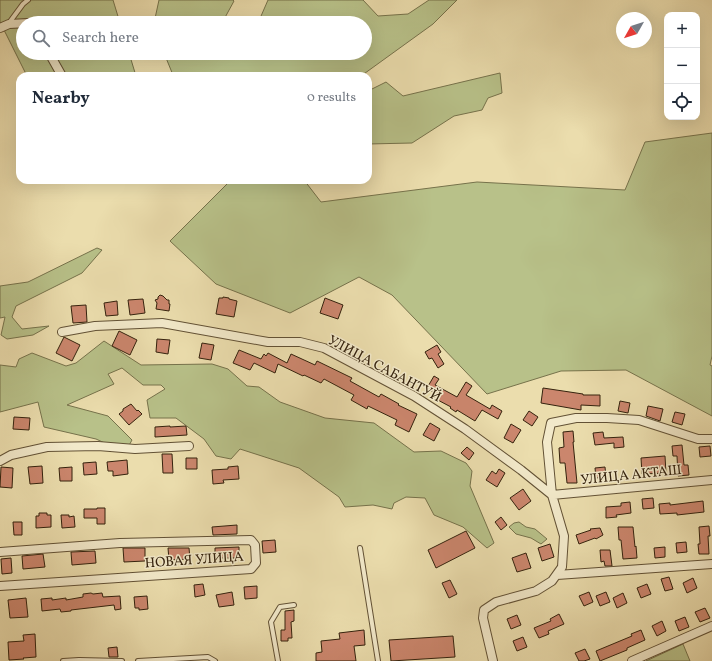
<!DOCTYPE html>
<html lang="en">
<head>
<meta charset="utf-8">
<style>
	:root { --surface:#fff; --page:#f6f6f7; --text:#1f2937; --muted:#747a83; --line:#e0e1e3 }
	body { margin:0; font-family:Vollkorn,serif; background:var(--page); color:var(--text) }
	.controls { position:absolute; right:12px; top:12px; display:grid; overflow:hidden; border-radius:8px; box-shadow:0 4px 16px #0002 }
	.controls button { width:36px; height:36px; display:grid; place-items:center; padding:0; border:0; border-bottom:1px solid var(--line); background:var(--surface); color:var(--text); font:20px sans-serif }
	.compass { position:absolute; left:616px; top:12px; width:36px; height:36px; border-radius:50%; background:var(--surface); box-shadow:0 4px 16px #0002; rotate:231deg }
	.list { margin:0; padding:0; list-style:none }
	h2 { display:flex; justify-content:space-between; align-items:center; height:52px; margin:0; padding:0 16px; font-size:17px }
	h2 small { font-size:13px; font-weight:400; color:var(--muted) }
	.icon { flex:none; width:22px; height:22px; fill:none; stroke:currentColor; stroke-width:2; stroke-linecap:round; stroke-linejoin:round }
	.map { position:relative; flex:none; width:712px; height:661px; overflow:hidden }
	.search { position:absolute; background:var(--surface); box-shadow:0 4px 16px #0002; left:16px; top:16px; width:356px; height:44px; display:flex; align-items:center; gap:10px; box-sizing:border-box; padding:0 14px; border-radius:22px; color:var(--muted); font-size:15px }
	.panel { position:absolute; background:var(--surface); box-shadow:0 4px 16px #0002; left:16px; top:72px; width:356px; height:112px; border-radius:12px }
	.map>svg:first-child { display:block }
</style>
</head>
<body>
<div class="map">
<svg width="712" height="661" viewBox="0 0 712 661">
	<rect width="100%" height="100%" fill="#ebddad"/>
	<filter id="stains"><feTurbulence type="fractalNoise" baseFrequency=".005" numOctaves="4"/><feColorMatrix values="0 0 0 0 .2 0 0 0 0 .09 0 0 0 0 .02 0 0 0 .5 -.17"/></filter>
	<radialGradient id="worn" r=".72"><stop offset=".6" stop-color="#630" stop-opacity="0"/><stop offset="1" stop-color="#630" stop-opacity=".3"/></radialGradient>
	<path fill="#b8c189" stroke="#76724b" d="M0 0H113L120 23H23V53H129L136 76H27L0 22Z
		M159 0H233L234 1 222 23H154Z
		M268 0H363L378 16 408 14 429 0H457L433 24 361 76H174L173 75 164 53H235L242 57 244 53H365V23H258Z
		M500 73 502 93 488 98 482 110 454 116 412 143 368 144V91L386 82 403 96Z
		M712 133V356L710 365 712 366V416L626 370 561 371 487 394 392 295 359 277 290 313 216 284 170 241 231 180H304L321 202 477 182 625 190 645 142Z
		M97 248 102 250 82 273 16 306 12 317 22 329 49 326 33 335 7 339 1 335 5 317 0 318V286L28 282Z
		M104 341 141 365 212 364 228 369 247 386 259 387 280 402 325 418 374 423 414 452 441 451 466 463 472 471 470 486 494 543 487 548 463 527 434 515 425 498 406 497 394 503 392 509 373 505 345 507 339 497 299 468 240 449 231 459 216 456 204 439 176 418H150L147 400 165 389 161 385H143L122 368 108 374 114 384 67 405 108 416 132 440 127 449 120 450 96 439 44 427 38 402 0 412V365L16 367 19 359 32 353 66 366 76 363Z
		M519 522 526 527 535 529 547 539 541 544 531 538 516 534 509 527 514 523Z
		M683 644 690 661H646Z"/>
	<path fill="#cb866d" stroke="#34220d" d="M160 295 163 296 167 300H169V304H170L169 311 156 309 157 303 155 300 158 299V297Z
		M223 297 229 298V299L237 301 234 317 216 314 219 298H223Z
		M325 298 343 305 338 319 320 313Z
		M143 299 145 313 130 315 128 300Z
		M117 301 118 315 106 316 104 303Z
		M86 305 87 322 73 323 71 306Z
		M119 331 137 340 130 355 112 346Z
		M64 337 80 345 72 361 56 353Z
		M157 339 170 340 168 354 156 352Z
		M202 343 214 345 211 360 199 358Z
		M437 345 441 352 438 354 444 364 438 368 432 358 429 359 425 352Z
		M239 350 261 359 264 354 266 356 268 353 287 363 291 354 315 365 317 361 352 378 350 381 379 397 381 394 399 404 398 405 417 414 409 432 395 425 397 420 368 406 367 409 351 400 354 395 324 379 321 383 304 375 303 376 278 364 275 373 254 363 250 370 233 363Z
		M434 376 439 379 435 385 457 397 466 382 472 386 466 395 490 409 492 405 502 411 498 419 482 410 475 421 457 410 456 412 450 408 451 407 434 398 436 394 427 388Z
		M543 388 583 394V395H600V406L581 405V410L541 403Z
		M620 401 630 403 628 413 618 411Z
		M131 404 137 411 138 410 142 414 129 425 119 414 123 411V409Z
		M648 406 663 409 660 421 646 416Z
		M529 411 538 417 532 426 523 420Z
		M675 412 685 414 682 425 672 422Z
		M14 417 30 418 29 430 13 429Z
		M430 423 440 429 434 441 423 435Z
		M511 424 521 430 513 443 504 438Z
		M170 426V427L186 426 187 435 155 437V427Z
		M573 431 574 442H573L577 483H567L565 463H560L559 448 564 447 563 432Z
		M603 432 604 438 623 437 624 447 614 448V443L595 445 593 433Z
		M682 445 684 465H688L689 475 678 476 677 456H673L672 446Z
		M710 446 711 456 700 457 699 447Z
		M467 447 474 453 469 460 461 453Z
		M162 454H172L173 473H163Z
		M665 456 666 473 642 474 641 458Z
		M186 458H197V469H186Z
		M127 460 128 474 113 476V471H108L107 462Z
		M96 462 97 474 84 475 83 463Z
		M42 466 43 483 30 484 28 467Z
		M238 466 239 479 223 480 224 483 213 484 212 470 228 469V467Z
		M1 467 13 468 12 488 0 487Z
		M72 467V481H60L59 468Z
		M605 467 606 477 596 478 595 468Z
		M499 469 505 473 497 487 486 480 492 471 496 474Z
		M523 489 531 501 519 510 510 498Z
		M653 498 654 508 643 509 642 499Z
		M703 501 704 512 677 515V513L660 514 659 504 670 503V505Z
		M630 502 631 513 616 515 617 517 606 518V507L621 506V503Z
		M97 508H105V524H97V518H84V509H97Z
		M39 513H47V515H51V527L36 528V516H39Z
		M61 515H69V517L74 516 75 527 62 528Z
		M501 517 507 525 501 530 495 522Z
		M13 522H22V535H14Z
		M237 525V534L213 535 212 527Z
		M709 526 710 536H708L709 554H699L698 544H700L699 527Z
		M618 527H633L635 547 636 546 637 558 623 559 621 540H619Z
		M600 528 603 535 596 539 595 538 579 544 576 535 591 530 590 529Z
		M466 531 475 548 436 568 428 550Z
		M275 540 276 552 263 553 262 541Z
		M686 542 687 552 677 553 676 543Z
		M550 544 554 557 542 561 538 548Z
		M239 547V558H215V548Z
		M665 547V557L655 558 654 548Z
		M123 548H145V561L124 562Z
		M168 548H189L190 559 169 560Z
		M600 550H610L612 566H605L604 561 601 562Z
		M95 551 96 563 72 565 71 552Z
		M526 553 531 568 517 572 512 558Z
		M43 554 45 567 23 569 22 556Z
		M11 558 12 573 2 574 1 559Z
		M669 577 673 589 665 591 661 579Z
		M693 578 697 588 687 593 683 583Z
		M450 580 457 594 449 598 442 583Z
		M203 584 205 595 195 597 194 585Z
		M647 584 651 594 641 598 637 588Z
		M257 586V598L245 599 244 587Z
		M232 592 234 605 219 607 216 595Z
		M589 592 593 602 584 606 579 596Z
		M606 592 610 602 600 606 596 596Z
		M91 593 93 594 102 593 103 597 120 596 121 609 115 610 114 605 71 610V611L61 612 60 609 42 611 41 599 52 598V600L66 598V600L83 597V594Z
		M623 593 627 603 617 608 613 598Z
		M147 596 148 609 139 610V608H135L134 597Z
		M26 598 28 617 10 618 8 600Z
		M705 608 710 618 700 622 695 612Z
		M294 610V621L291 622 292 638H288V641H281V630H285V611Z
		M559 614 564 624 548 631 549 634 539 638 534 628 551 621 550 619Z
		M517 615 521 625 511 629 507 619Z
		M685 617 689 627 679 631 675 621Z
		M662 621 666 631 657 636 652 626Z
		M364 630 365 645 354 646 356 661H316V653L322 652 321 641 340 639 339 633Z
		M641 630 645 640 627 648V650L600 661 596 651 632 636 631 634Z
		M35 634 36 657 23 658 24 659 9 660 8 642 24 641 23 635Z
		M453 636 455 657 391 661 389 640Z
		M523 637 527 647 517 651 513 641Z
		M117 647 118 657H109L108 648Z
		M585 649 590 659 584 661H579L575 653Z"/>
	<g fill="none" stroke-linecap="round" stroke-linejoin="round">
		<defs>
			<path id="service" d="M9 23 23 4 28 0
				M360 548 378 661
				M63 661 79 660 122 661
				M138 661 208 657 215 661
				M278 661 271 622 280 607 294 605"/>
			<path id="minor" d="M0 28 9 24 28 23
				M49 53 62 76
				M62 332 95 326 162 323 268 342H300L324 348 414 396 465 429 521 470 552 495 712 480
				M0 461 11 455 47 447 98 446 135 449 189 446
				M0 552 120 543 251 540 255 545 256 563 251 569 0 586
				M557 575 712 564
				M493 661 483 618 484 610 496 602 536 591 552 581 562 567 564 536 552 495 547 442 551 423 576 418H607L639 420 698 439H712
				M632 661 712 626"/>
		</defs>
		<use href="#service" stroke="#625135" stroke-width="6"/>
		<use href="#minor" stroke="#625135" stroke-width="10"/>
		<use href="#service" stroke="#f2e9ca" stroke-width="4"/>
		<use href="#minor" stroke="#f2e9ca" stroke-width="8"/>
	</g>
	<g text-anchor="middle" stroke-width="3" stroke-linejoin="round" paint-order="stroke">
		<g font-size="14" fill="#34220d" stroke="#f2e9ca">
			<text transform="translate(385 368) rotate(28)" y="5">УЛИЦА САБАНТУЙ</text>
			<text transform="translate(631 474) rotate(-6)" y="5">УЛИЦА АКТАШ</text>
			<text transform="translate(194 559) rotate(-4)" y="5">НОВАЯ УЛИЦА</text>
		</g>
	</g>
	<rect width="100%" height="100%" filter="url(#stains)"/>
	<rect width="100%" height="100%" fill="url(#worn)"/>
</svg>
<div class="controls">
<button>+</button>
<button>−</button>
<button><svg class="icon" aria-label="locate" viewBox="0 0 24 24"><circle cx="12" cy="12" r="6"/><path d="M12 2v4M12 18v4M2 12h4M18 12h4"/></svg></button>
</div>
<svg class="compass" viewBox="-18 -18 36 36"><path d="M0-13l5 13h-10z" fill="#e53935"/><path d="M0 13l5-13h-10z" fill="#747a83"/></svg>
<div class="search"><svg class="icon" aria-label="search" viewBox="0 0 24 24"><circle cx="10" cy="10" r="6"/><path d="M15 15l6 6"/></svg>Search here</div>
<section class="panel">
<h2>Nearby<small>0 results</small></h2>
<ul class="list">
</ul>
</section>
</div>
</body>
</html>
